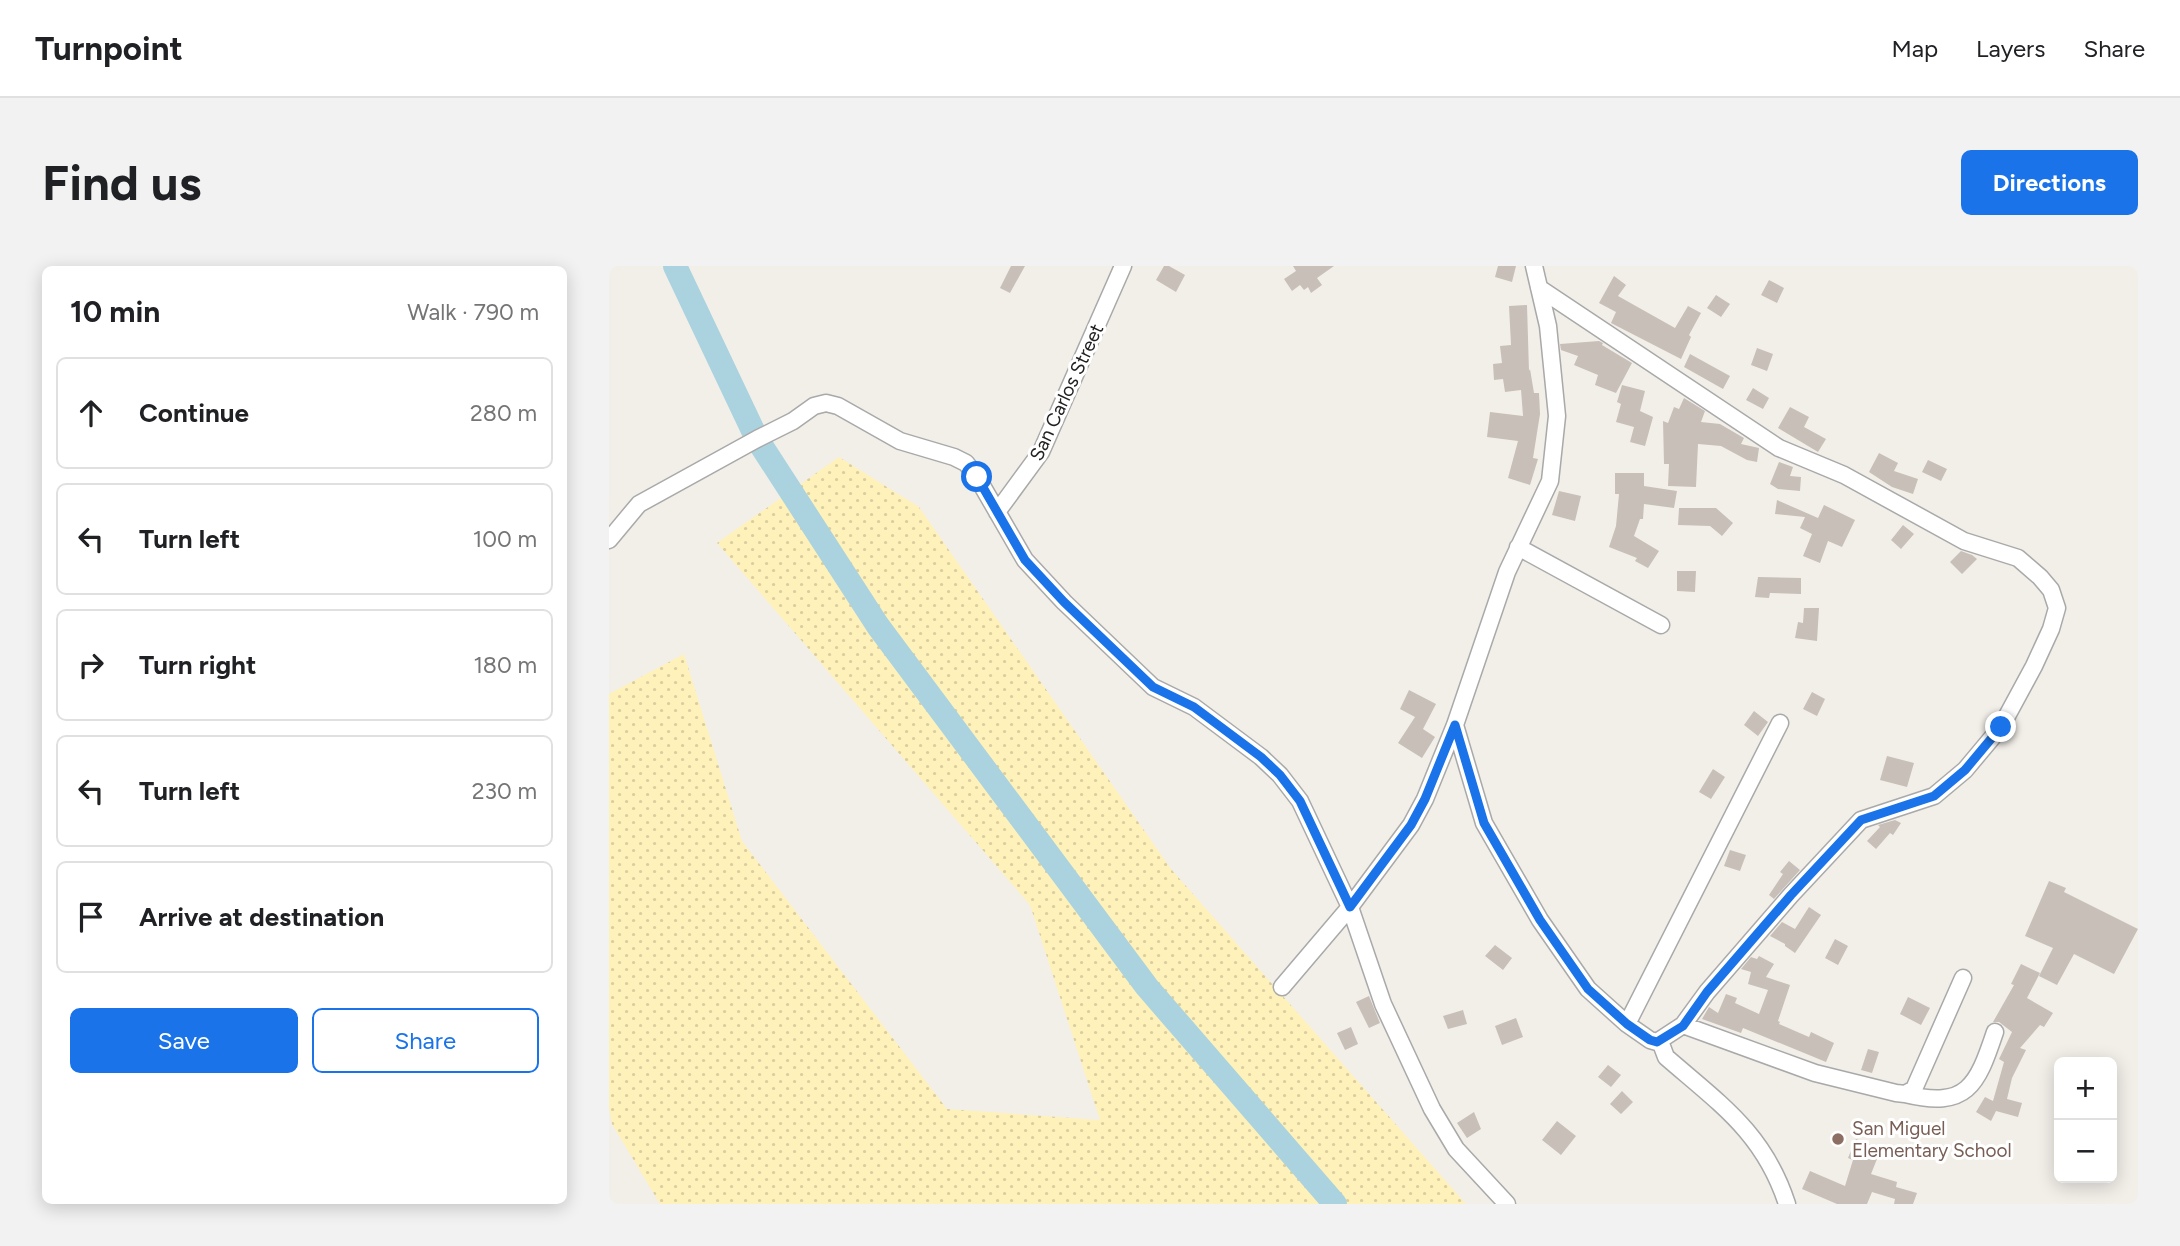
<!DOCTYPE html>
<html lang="en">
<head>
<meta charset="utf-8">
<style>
	:root { --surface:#fff; --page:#f2f2f2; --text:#202124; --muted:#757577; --line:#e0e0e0; --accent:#1a73e8 }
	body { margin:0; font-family:Figtree,sans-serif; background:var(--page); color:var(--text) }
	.controls { position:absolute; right:21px; bottom:21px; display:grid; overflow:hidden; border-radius:10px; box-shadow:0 4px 18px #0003 }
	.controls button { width:63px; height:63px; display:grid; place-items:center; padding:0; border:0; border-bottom:2px solid var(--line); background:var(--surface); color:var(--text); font:35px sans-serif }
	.stop { position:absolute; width:21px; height:21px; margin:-16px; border:5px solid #1a73e8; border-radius:50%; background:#fff }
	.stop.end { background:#1a73e8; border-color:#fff; box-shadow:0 2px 7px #0008 }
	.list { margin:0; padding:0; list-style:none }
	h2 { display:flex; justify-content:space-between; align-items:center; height:91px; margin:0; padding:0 28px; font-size:30px }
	h2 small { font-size:23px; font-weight:400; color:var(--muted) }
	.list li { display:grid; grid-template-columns:46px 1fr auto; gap:21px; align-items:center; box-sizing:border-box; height:112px; margin:0 14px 14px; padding:0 14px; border:2px solid var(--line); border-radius:10px }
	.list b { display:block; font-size:26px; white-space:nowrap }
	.list em { font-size:23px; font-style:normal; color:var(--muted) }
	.actions { display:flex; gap:14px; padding:21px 28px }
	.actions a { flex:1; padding:16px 0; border:2px solid var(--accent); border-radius:10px; text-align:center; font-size:24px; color:var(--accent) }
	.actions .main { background:var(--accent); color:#fff }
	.icon { flex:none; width:38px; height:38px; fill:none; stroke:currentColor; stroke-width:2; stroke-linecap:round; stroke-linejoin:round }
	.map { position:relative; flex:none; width:1529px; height:938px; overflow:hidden; border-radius:10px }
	header { display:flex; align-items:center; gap:42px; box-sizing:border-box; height:98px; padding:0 35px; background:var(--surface); border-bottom:2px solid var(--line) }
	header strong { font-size:33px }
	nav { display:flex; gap:38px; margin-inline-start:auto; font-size:24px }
	.intro { display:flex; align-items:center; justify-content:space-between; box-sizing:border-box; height:168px; padding:0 42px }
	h1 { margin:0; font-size:49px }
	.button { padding:18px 32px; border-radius:10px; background:var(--accent); color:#fff; font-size:24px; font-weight:700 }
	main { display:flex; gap:42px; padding:0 42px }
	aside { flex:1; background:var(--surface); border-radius:10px; box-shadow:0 4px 18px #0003 }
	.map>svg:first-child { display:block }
</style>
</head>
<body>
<header>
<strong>Turnpoint</strong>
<nav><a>Map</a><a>Layers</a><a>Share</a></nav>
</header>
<div class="intro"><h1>Find us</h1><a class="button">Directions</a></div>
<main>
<aside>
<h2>10 min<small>Walk · 790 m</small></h2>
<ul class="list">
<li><svg class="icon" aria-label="ahead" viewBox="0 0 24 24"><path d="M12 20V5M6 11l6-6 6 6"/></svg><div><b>Continue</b></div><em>280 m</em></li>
<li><svg class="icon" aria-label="left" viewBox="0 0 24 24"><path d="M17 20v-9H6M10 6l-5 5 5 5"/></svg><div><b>Turn left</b></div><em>100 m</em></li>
<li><svg class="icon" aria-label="right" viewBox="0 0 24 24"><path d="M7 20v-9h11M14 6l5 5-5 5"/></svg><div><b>Turn right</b></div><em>180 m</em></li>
<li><svg class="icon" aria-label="left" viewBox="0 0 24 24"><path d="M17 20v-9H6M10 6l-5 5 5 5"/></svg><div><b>Turn left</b></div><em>230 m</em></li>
<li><svg class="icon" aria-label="arrive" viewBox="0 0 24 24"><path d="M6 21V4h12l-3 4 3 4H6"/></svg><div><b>Arrive at destination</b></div></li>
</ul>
<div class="actions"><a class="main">Save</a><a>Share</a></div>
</aside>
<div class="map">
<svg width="1529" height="938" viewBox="0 0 1529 938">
	<defs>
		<pattern id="sand-dots" width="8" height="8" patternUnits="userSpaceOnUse" patternTransform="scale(1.75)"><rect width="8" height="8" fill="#fff1ba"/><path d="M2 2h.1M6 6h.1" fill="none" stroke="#dacea0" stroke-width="1.8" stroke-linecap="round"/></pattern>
	</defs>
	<rect width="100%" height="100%" fill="#f2efe9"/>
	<path fill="url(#sand-dots)" d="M230 191 310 241 562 603 857 938H51L3 858 0 842V428L75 388 133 575 338 843 491 854 421 639 108 277Z"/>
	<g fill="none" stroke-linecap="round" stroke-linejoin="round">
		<path stroke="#aad3df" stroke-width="24" d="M66 0 148 173 269 360 538 721 726 938"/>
	</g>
	<path fill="#c7bfb8" d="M402 0H416L401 27 391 22Z
		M555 0H560L576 9 567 26 547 14Z
		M684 0H725L708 12 713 19 702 27 699 21 695 24 691 19 683 25 675 13 687 5Z
		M889 0H907L903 16 886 11Z
		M1005 10 1017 19 1009 30 1066 62 1079 40 1092 47 1080 69 1082 71 1072 93 1002 57 1007 46 990 37Z
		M1160 14 1175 22 1168 37 1152 29Z
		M1107 29 1121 38 1112 51 1098 42Z
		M918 39 920 105 921 103 925 127H930L931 148 924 192 929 193 921 219 899 212 909 175 878 171 881 146 914 150 912 124 896 126 894 113 885 114 884 98 893 97 891 80 902 79 900 40Z
		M990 75 994 77 993 79 1023 97 1007 127 986 119 989 109 965 99 969 90 952 84 951 78Z
		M1148 82 1164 88 1158 105 1142 99Z
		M1081 88 1121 110 1114 123 1075 101Z
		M1013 119 1036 125 1031 145 1044 151 1036 180 1021 176 1025 161 1007 156 1012 138 1008 136Z
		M1144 122 1160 132 1154 143 1137 134Z
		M1075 132 1096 145 1092 156 1111 158 1135 172 1132 178 1150 182 1148 196 1138 194 1112 180 1089 178 1087 221 1059 220 1060 198H1055L1054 155 1059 157 1065 141 1070 143Z
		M1181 141 1200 151 1195 161 1217 173 1209 186 1169 162Z
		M1270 187 1289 197 1285 205 1309 213 1304 228 1283 221 1260 206Z
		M1319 194 1338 203 1332 215 1313 206Z
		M1170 196 1184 201 1181 210 1192 211 1191 225 1169 223 1161 218Z
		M1006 207H1035V220L1068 225 1065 242 1035 238 1034 253H1031L1025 270 1050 285 1039 302 1026 295 1028 292 1000 281 1007 260 1010 228H1006Z
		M950 225 972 230 966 255 943 249Z
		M1168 234 1209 252 1215 239 1246 254 1233 281 1219 275 1211 297 1194 290 1203 268 1191 262 1196 251 1166 248Z
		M1070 242H1107L1124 257 1113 270 1101 260 1069 259Z
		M1294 259 1305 268 1292 283 1282 274Z
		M1352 285 1363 289 1368 293 1353 308 1341 296Z
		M1068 305H1087L1086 326 1068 325Z
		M1149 311 1192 312V328L1161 327 1160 332 1146 331Z
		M1195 342H1210L1208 375 1186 372 1189 356 1194 357Z
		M800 424 827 438 814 463 826 471 813 492 789 477 806 451 791 443Z
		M1203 426 1216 433 1208 450 1194 443Z
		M1145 445 1159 456 1149 470 1135 459Z
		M1278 490 1305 497 1298 521 1271 514Z
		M1104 503 1116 511 1102 533 1090 526Z
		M1286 554 1292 557 1284 569 1281 567 1267 583 1258 575 1271 561 1269 559Z
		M1121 584 1137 589 1131 605 1115 600Z
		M1180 595 1191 604 1165 633 1160 629 1174 608 1171 606Z
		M1440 615 1457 622 1455 626 1529 663 1505 708 1465 688 1448 719 1430 710 1444 682 1416 670Z
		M1200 641 1212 649 1186 687 1176 680V678L1161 670 1173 656 1186 663Z
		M1226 673 1239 680 1229 699 1216 692Z
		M886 679 903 692 894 704 876 690Z
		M1150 690 1165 698 1157 711 1181 719 1169 755 1171 756 1170 758 1200 771 1202 766 1225 777 1217 796 1134 762 1132 767 1093 753 1100 741 1109 747 1117 728 1128 732 1126 737 1150 748 1159 724 1139 718 1142 706 1132 703 1142 691 1148 693Z
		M1412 698 1431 707 1418 732 1444 747 1435 761 1431 759 1411 782 1417 784 1403 812 1398 833 1413 837 1409 851 1387 845 1382 855 1367 846 1376 831 1384 835 1395 796 1390 793 1403 766 1390 756H1384L1405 719 1402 718Z
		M760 730 771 757 760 762 747 736Z
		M1299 731 1321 742 1312 759 1291 748Z
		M854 744 858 758 839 763 834 750Z
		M907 752 914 771 893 779 886 760Z
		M742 761 749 778 736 784 728 767Z
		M1259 783 1270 786 1263 807 1252 804Z
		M999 799 1012 809 1002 821 989 811Z
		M1013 825 1024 836 1012 848 1001 838Z
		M865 846 872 863 858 872 848 857Z
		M948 855 967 870 952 889 933 874Z
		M1247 873 1272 883 1262 908 1288 916 1287 921 1308 927 1304 938H1285L1286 933 1263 926 1258 938H1228L1193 923 1201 905 1236 920 1244 894 1239 892Z"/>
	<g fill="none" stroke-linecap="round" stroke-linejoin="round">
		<defs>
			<path id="street" d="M388 246 432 186 514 0
				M0 274 30 238 148 173 184 155 205 140 217 137 229 140 291 175 345 191 357 197 368 211 416 294 455 336 544 421 585 441 652 491 671 509 691 535 741 641 774 738 823 843 847 883 898 938
				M909 281 1052 359
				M846 459 875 557 931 654 979 723 1018 758 1041 774 1048 776 1074 759 1098 726 1182 629 1252 554 1325 530 1356 504 1392 461 1425 400 1442 363 1448 342 1442 324 1431 311 1409 292 1355 275 1235 209 1170 182 930 22
				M673 721 741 641 802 559 816 533 846 459 898 306 941 215 948 150 939 60 925 0
				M1018 758 1171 457
				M1074 759 1206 807 1287 827 1296 828 1305 823 1354 712
				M1051 775 1057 791C1111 838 1155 867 1178 938
				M1296 828C1358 843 1368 820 1386 766"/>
		</defs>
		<use href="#street" stroke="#a9a9a9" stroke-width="19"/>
		<use href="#street" stroke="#fff" stroke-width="16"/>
	</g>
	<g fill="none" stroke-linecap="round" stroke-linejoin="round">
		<path stroke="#1a73e8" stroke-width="9" d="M368 211 416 294 455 336 544 421 585 441 652 491 671 509 691 535 741 641 802 559 816 533 846 459 875 557 931 654 979 723 1018 758 1041 774 1048 776 1074 760 1098 726 1182 629 1252 554 1325 530 1356 504 1392 461"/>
	</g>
	<circle fill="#8d6e63" stroke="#fff" stroke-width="2.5" cx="1229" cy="873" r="7"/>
	<g text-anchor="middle" stroke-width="6" stroke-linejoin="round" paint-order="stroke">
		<g font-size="19" fill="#222" stroke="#fff">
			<text transform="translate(457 126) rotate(-65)" y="7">San Carlos Street</text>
		</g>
		<g font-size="19" fill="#785e54" stroke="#fff" text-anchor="start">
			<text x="1243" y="869">San Miguel<tspan x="1243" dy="22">Elementary School</tspan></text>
		</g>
	</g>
</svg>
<div class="controls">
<button>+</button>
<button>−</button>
</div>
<div class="stop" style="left:368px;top:211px"></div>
<div class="stop end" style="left:1392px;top:461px"></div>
</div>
</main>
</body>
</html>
